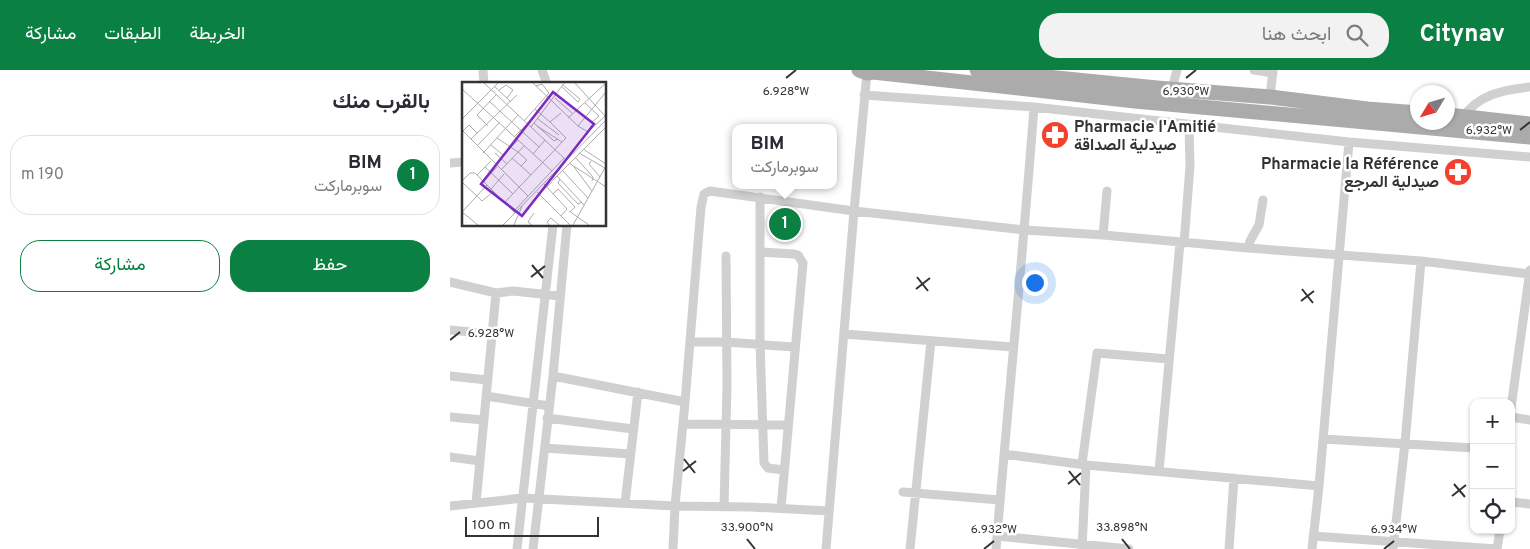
<!DOCTYPE html>
<html lang="ar">
<head>
<meta charset="utf-8">
<style>
	:root { --surface:#fff; --page:#f2f2f3; --text:#2b2b33; --muted:#7c7c81; --line:#e1e1e2; --accent:#0b8043 }
	body { margin:0; font-family:Overpass,Vazirmatn,sans-serif; background:var(--page); color:var(--text); direction:rtl }
	.controls { position:absolute; right:15px; bottom:15px; display:grid; overflow:hidden; border-radius:10px; box-shadow:0 1px 4px #0004 }
	.controls button { width:45px; height:45px; display:grid; place-items:center; padding:0; border:0; border-bottom:1px solid var(--line); background:var(--surface); color:var(--text); font:25px sans-serif }
	.compass { position:absolute; left:960px; top:15px; width:45px; height:45px; border-radius:50%; background:var(--surface); box-shadow:0 1px 4px #0004; rotate:232deg }
	.scale { position:absolute; left:15px; bottom:12px; width:134px; box-sizing:border-box; padding-left:5px; border:2px solid #333; border-top:0; font-size:14px; line-height:18px; white-space:nowrap; color:#333; -webkit-text-stroke:4px #fff; paint-order:stroke }
	.you { position:absolute; left:584px; top:212px; width:18px; height:18px; margin:-12px; border:4px solid #fff; border-radius:50%; background:#1a73e8; box-shadow:0 0 0 8px #1a73e833 }
	.badge { display:grid; place-items:center; width:32px; height:32px; border-radius:50%; background:var(--accent); color:#fff; font-size:16px; font-weight:700 }
	.pin { position:absolute; translate:-50% -50%; border:2px solid #fff; box-shadow:0 1px 5px #0006 }
	.popup { position:absolute; left:282px; top:54px; width:105px; height:65px; box-sizing:border-box; display:grid; place-content:center; border-radius:10px; background:var(--surface); filter:drop-shadow(0 1px 4px #0005); font-size:16px; white-space:nowrap; color:var(--muted) }
	.popup b { font-size:19px; color:var(--text) }
	.popup::after { content:''; position:absolute; left:50%; top:100%; margin-left:-10px; border:10px solid transparent; border-top-color:var(--surface) }
	.list { margin:0; padding:0; list-style:none }
	h2 { display:flex; justify-content:space-between; align-items:center; height:65px; margin:0; padding:0 20px; font-size:21px }
	h2 small { font-size:16px; font-weight:400; color:var(--muted) }
	.list li { display:grid; grid-template-columns:32px 1fr auto; gap:15px; align-items:center; box-sizing:border-box; height:80px; margin:0 10px 10px; padding:0 10px; border:1px solid var(--line); border-radius:20px }
	.list b { display:block; font-size:19px; white-space:nowrap }
	.list p { margin:0; font-size:16px; white-space:nowrap; color:var(--muted) }
	.list em { font-size:16px; font-style:normal; color:var(--muted) }
	.actions { display:flex; gap:10px; padding:15px 20px }
	.actions a { flex:1; padding:11px 0; border:1px solid var(--accent); border-radius:20px; text-align:center; font-size:18px; color:var(--accent) }
	.actions .main { background:var(--accent); color:#fff }
	.icon { flex:none; width:28px; height:28px; fill:none; stroke:currentColor; stroke-width:2; stroke-linecap:round; stroke-linejoin:round }
	.map { position:relative; flex:none; width:1080px; height:479px; overflow:hidden; direction:ltr }
	header { display:flex; align-items:center; gap:30px; box-sizing:border-box; height:70px; padding:0 25px; background:var(--accent); color:#fff }
	header strong { font-size:24px }
	nav { display:flex; gap:28px; margin-inline-start:auto; font-size:18px }
	.search { width:350px; height:45px; background:var(--page); display:flex; align-items:center; gap:12px; box-sizing:border-box; padding:0 18px; border-radius:20px; color:var(--muted); font-size:19px }
	main { display:flex }
	aside { flex:1; background:var(--surface) }
	.map>svg:first-child { display:block }
</style>
</head>
<body>
<header>
<strong>Citynav</strong>
<div class="search"><svg class="icon" aria-label="search" viewBox="0 0 24 24"><circle cx="10" cy="10" r="6"/><path d="M15 15l6 6"/></svg>ابحث هنا</div>
<nav><a>الخريطة</a><a>الطبقات</a><a>مشاركة</a></nav>
</header>
<main>
<div class="map">
<svg width="1080" height="479" viewBox="0 0 1080 479">
	<rect width="100%" height="100%" fill="#fff"/>
	<path fill="#1a1a1a" d="M330 151H341L342 159 329 157Z"/>
	<g fill="none" stroke-linecap="round" stroke-linejoin="round">
		<path stroke="#d0d0d0" stroke-width="9" d="M33 0 34 14
			M92 0 97 14
			M804 0 823 3
			M722 19 727 0
			M414 25 584 37 899 72 1080 87
			M820 27 823 0
			M1012 49C1027 24 1054 20 1080 17
			M0 93 14 92
			M310 127V274L314 393 318 398 334 400
			M653 165 657 121
			M734 173 740 96 739 56
			M798 178 800 171 809 155 813 130
			M310 182 344 184 348 185 353 193 331 438
			M0 212 46 223 63 221 110 226
			M0 260 41 264
			M394 264 563 277
			M241 272H276L344 277
			M0 306 37 310
			M103 306 235 332 225 436 223 479
			M36 326 99 336
			M235 332 251 137 254 124 260 121 404 141 575 160 653 165 798 178 971 191 1079 204
			M1061 338 1080 200
			M0 347 33 350
			M1061 347 1080 350
			M97 348 183 359
			M234 354 338 355
			M873 369 1024 378
			M95 378 180 384
			M554 384 636 395 869 416
			M0 387 30 391
			M632 394 647 283 719 289
			M709 401 730 173
			M453 422 550 430
			M1061 432 1080 434
			M26 433 46 223
			M175 433 188 322
			M0 436 73 428 225 436 300 437 379 441
			M274 437 277 315 276 186
			M547 466 679 479
			M863 466 1047 479
			M67 479 103 155
			M83 479 103 306 117 155
			M376 479 404 141 417 3
			M460 479 481 271
			M546 479C558 332 573 185 584 37
			M632 479 636 395
			M779 479 784 408
			M862 479 869 416 899 72
			M943 479 955 373 971 191
			M1047 479 1050 460"/>
		<path stroke="#ababab" stroke-width="15" d="M409 0 417 3 423 2 685 31 1080 67
			M527 0 707 18 820 27 917 39 968 43
			M998 45 1080 54"/>
	</g>
	<path fill="none" stroke="#333" stroke-width="2" d="M336 8 346 0M736 8 746 0M1070 60 1080 52M82 195 93 208M81 207 95 196M467 207 478 221M466 219 480 208M852 219 863 233M851 231 864 221M0 270 10 262M234 389 245 403M233 401 246 391M619 401 630 415M618 414 631 403M1004 414 1015 427M1002 426 1016 415M297 469 305 479M672 469 680 479M534 479 544 471M934 479 944 471"/>
	<defs>
		<symbol id="pharmacy-disc" viewBox="-11 -11 22 22"><circle r="9.5" fill="#f2412c" stroke="#fff"/><path d="M-2-6h4v4h4v4h-4v4h-4v-4h-4v-4h4Z" fill="#fff"/></symbol>
	</defs>
	<g fill-rule="evenodd">
		<use href="#pharmacy-disc" x="589" y="49" width="32" height="32"/>
		<use href="#pharmacy-disc" x="992" y="86" width="32" height="32"/>
	</g>
	<g text-anchor="middle" stroke-width="5" stroke-linejoin="round" paint-order="stroke">
		<g font-size="16" font-weight="bold" fill="#333" stroke="#fff" text-anchor="start">
			<text x="624" y="62">Pharmacie l'Amitié<tspan x="624" dy="18">صيدلية الصداقة</tspan></text>
			<text x="989" y="99" text-anchor="end">Pharmacie la Référence<tspan x="989" dy="18">صيدلية المرجع</tspan></text>
		</g>
	</g>
	<g transform="translate(12 12)">
		<rect width="144" height="144" fill="#fff"/>
		<path fill="none" stroke="#adadad" stroke-width="1" d="M21 0 104 78M70 0 116 44 144 10M112 0 144 35M101 3 118 17 116 20M32 4 49 20M100 5 116 20M0 7 90 89M37 8 44 3 51 8 45 16M93 16 110 31M27 19 77 65M123 21 137 34 130 40 124 36M73 27 88 40 99 31M106 36 144 1M0 37 36 1M76 37 97 53M62 39 87 11 80 2 74 4M72 41 92 59 96 57M26 44 15 33 34 13M75 44 100 60M116 44 126 50 143 34M69 45 103 0M0 48 66 114M1 49 7 43 15 51M52 55 65 42M35 56 56 70M9 57 55 13M29 63 41 73M15 64 37 41M121 67 144 82M56 70 65 78 59 84M21 71 56 33M33 71 45 82M117 71 143 86M71 72 83 58M113 75 131 95 130 99M39 76 56 58M50 76 69 93M129 79 127 82 138 95M107 81 144 105M23 85 51 112M112 85 130 109M39 88 62 64M100 88 126 116M15 93 29 79M95 94 122 123M98 97 96 101 116 122 120 120M0 99 8 91H13L53 131M90 99 144 45M0 100 20 119 32 109M21 100 35 85M82 102 105 127 99 134M29 107 42 92M75 110 108 143M77 112 90 100M91 112 96 107 113 125 108 130M43 120 104 56 88 40M53 128 102 76M107 129 127 143M0 130 25 103M0 130 16 143M41 143 144 38M52 143 60 124M70 143 66 140 72 131M87 143 85 140 89 136 97 143M111 143 144 84"/>
		<path fill="#7b2cbf" fill-opacity="0.15" stroke="#7b2cbf" stroke-width="2.5" d="M91 10 132 42 60 134 19 102Z"/>
		<rect width="144" height="144" fill="none" stroke="#333" stroke-width="2.5"/>
	</g>
	<g font-size="12" text-anchor="middle" fill="#333" stroke="#fff" stroke-width="5" stroke-linejoin="round" paint-order="stroke">
		<text x="336" y="25">6.928°W</text>
		<text x="736" y="25">6.930°W</text>
		<text x="1039" y="64">6.932°W</text>
		<text x="41" y="267">6.928°W</text>
		<text x="297" y="461">33.900°N</text>
		<text x="672" y="461">33.898°N</text>
		<text x="544" y="463">6.932°W</text>
		<text x="944" y="463">6.934°W</text>
	</g>
</svg>
<div class="controls">
<button>+</button>
<button>−</button>
<button><svg class="icon" aria-label="locate" viewBox="0 0 24 24"><circle cx="12" cy="12" r="6"/><path d="M12 2v4M12 18v4M2 12h4M18 12h4"/></svg></button>
</div>
<svg class="compass" viewBox="-18 -18 36 36"><path d="M0-13l5 13h-10z" fill="#e53935"/><path d="M0 13l5-13h-10z" fill="#7c7c81"/></svg>
<div class="scale">100 m</div>
<div class="you"></div>
<div class="pin badge" style="left:335px;top:154px">1</div>
<div class="popup"><b>BIM</b>سوبرماركت</div>
</div>
<aside>
<h2>بالقرب منك<small></small></h2>
<ul class="list">
<li><span class="badge">1</span><div><b>BIM</b><p>سوبرماركت</p></div><em>190 m</em></li>
</ul>
<div class="actions"><a class="main">حفظ</a><a>مشاركة</a></div>
</aside>
</main>
</body>
</html>
